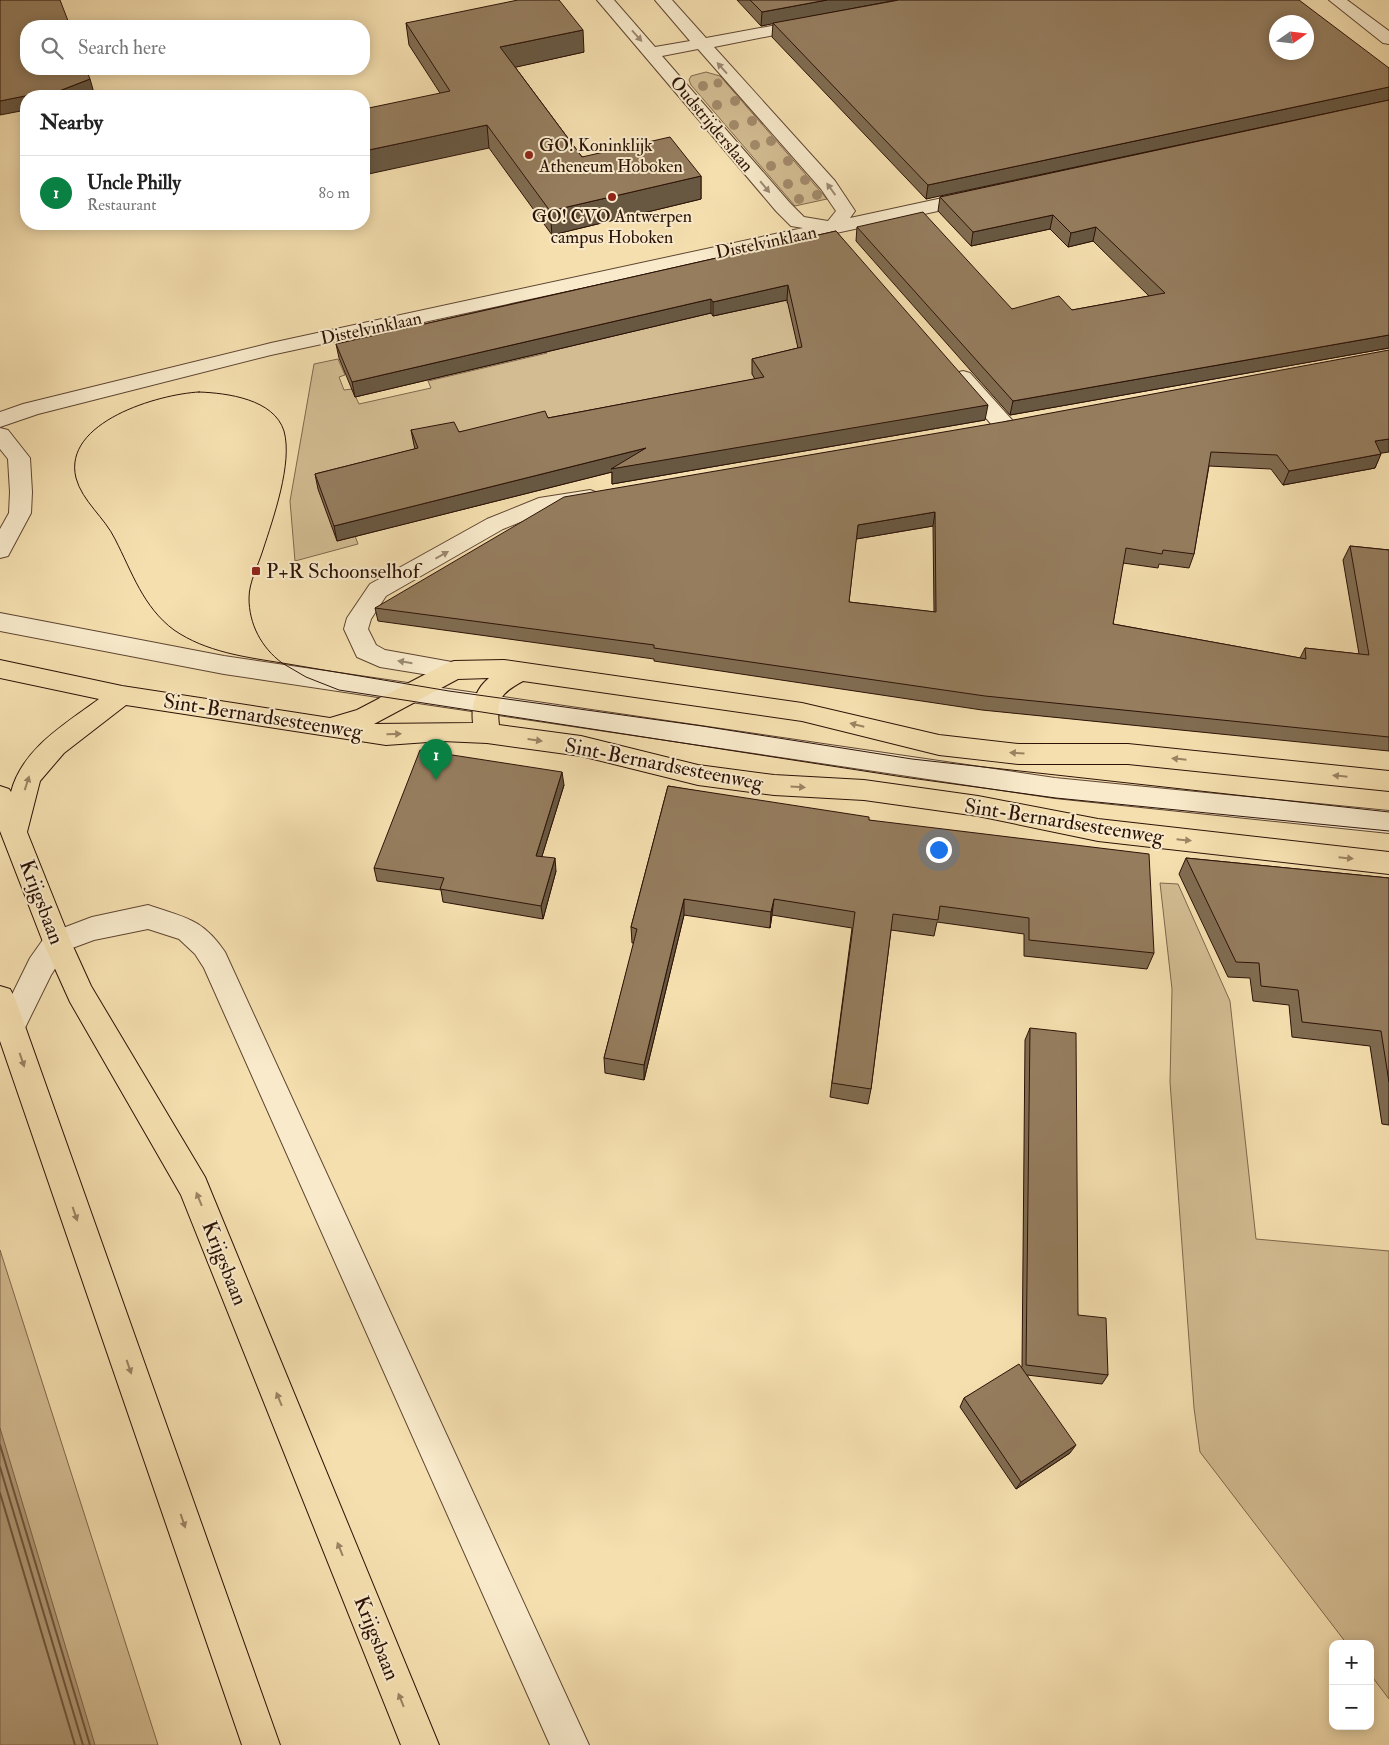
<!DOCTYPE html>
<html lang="en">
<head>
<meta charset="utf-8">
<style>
	:root { --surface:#fff; --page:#f2f2f2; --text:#222; --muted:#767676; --line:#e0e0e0; --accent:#0b8043 }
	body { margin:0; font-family:"IM FELL Double Pica",serif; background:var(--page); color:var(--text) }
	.controls { position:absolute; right:15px; bottom:15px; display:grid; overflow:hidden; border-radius:10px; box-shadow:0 2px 12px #0003 }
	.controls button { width:45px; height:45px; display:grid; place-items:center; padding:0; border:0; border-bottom:1px solid var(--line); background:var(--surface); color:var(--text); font:25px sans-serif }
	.compass { position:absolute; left:1269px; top:15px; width:45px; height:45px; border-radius:50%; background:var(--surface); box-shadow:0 2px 12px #0003; rotate:76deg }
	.you { position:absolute; left:938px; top:849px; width:18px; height:18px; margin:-12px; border:4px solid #fff; border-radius:50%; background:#1a73e8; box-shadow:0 0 0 8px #1a73e833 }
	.badge { display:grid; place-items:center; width:32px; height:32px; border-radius:50%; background:var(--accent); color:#fff; font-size:16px; font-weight:700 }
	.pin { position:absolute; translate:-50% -41px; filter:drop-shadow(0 1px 2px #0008) }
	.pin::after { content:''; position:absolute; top:26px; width:18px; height:15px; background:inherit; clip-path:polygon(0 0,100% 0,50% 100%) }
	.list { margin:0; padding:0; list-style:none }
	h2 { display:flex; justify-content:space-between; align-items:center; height:65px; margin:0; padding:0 20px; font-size:21px }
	h2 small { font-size:16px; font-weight:400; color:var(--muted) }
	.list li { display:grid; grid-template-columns:32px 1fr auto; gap:15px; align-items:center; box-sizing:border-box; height:75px; padding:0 20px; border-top:1px solid var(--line) }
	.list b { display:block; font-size:19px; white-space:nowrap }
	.list p { margin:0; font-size:16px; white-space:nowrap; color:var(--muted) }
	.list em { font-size:16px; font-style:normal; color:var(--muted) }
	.icon { flex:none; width:28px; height:28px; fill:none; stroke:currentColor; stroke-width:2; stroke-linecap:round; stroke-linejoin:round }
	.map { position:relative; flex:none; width:1389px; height:1745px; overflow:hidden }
	.search { position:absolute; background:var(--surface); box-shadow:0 2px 12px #0003; left:20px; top:20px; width:350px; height:55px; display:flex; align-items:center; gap:12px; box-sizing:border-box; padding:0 18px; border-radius:20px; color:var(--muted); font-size:19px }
	.panel { position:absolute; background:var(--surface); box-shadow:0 2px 12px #0003; left:20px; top:90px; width:350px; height:140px; border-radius:20px }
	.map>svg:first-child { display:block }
</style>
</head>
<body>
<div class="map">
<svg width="1389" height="1745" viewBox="0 0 1389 1745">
	<rect width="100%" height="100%" fill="#f5dfaf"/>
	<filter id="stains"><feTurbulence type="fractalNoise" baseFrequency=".004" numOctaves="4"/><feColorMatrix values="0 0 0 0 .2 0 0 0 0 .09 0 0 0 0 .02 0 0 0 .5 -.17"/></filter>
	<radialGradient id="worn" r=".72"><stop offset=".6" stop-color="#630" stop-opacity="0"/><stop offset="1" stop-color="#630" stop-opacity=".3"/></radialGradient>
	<path fill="#d3bc92" stroke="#80674c" d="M706 72 720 76 827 199 795 206 691 85 689 80 691 76Z
		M818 295 844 317 773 368 752 373 758 384 337 540 355 536 358 544 295 561 290 501 314 364 338 359 345 375 339 377 344 390 352 389 359 404 431 388 428 381 547 353 542 342 691 317 783 297 787 303Z
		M1160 883 1178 884 1230 1001 1256 1239 1389 1251V1699L1370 1674V1644H1347L1200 1452 1194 1408 1170 1082 1172 989Z
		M0 1250 158 1745H0Z"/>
	<path fill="#b19976" stroke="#7c634a" d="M0 1428 95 1745H0Z"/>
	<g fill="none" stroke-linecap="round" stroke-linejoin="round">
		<path stroke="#6e563e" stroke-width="2" d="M0 1445 90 1745
			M0 1467 83 1745
			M0 1493 75 1745"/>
		<defs>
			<path id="minor" d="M597 0H614L655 47 690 41 655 0H672L706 38 809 19 815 21 817 24 815 27 714 47 835 181 855 211 850 218 975 191 982 193 984 197 982 201 975 203 271 355 38 414 0 427V412L23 404 271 343 803 228 791 226 776 211ZM698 49 821 189 836 211 828 221 804 217 790 203 662 56Z
				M1329 0H1347L1389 31V44L1383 43Z
				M963 371 970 373 1013 421 1016 426 1013 431 1005 433 997 431 956 383 952 378 956 373Z
				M0 428 8 430 30 458 32 492 31 513 8 556 0 558V529L9 513 10 492 8 459 0 449Z
				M590 490 598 493 601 498 598 503 543 513 503 529 386 596 371 619 368 629 376 645 385 650 463 664 466 670 463 676 454 679 380 667 357 657 344 629 347 618 370 584 487 519 539 498Z
				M0 613 224 656 1055 778 1389 811V833L1055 798 224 674 0 631Z
				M148 905C185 918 202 918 225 952L589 1745H550L204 968 195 954 179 939 148 929 94 940 67 950 51 975 20 1038 10 1042 0 1038V1019L30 958 47 934 92 917Z"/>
			<path id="major" d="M0 660 122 686 330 718 357 710 445 664 454 661 504 660 802 703 939 735 1019 744H1128L1389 771V791L1128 764H1019L939 755 802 721 523 681C501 693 496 699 499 725L581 736 698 765 774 775 864 780 978 796 1098 819 1389 852V874L1098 841 978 816 864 800 774 795 698 785 581 756 487 743 442 741 386 745 126 705 64 753 40 781 27 832 71 942 91 986 205 1177 439 1745H401L181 1195 70 1002 43 942 0 831V786L9 789 11 792C22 749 65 724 99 699L0 678ZM489 678C475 689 471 706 473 723L374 724 458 679Z
				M0 986 10 989 15 998 280 1745H242L0 1041Z"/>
		</defs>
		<use href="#minor" stroke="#5e4531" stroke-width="2"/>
		<use href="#major" stroke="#2c1207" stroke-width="2"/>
		<use href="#minor" fill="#f8eacb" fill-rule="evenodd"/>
		<use href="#major" fill="#f5dfaf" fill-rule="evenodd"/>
		<path stroke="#2c1207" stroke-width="1" d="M199 392C227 393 274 399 284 431 293 463 273 519 263 550 258 566 249 582 249 598 249 624 261 647 282 663 245 657 206 652 174 630 143 607 132 572 115 539 105 518 82 501 76 478 62 422 159 394 199 392Z
			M282 663 449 691 702 726 912 759 1389 812
			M282 663 306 677 339 690 903 777 1056 798 1389 831"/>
	</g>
	<g fill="#a28a6a">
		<circle cx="718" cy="83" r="4.5"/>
		<circle cx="703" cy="86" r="5"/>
		<circle cx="735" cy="101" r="5"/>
		<circle cx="717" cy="105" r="5"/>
		<circle cx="752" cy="121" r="5"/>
		<circle cx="734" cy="125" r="5"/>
		<circle cx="771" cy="141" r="5"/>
		<circle cx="755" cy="145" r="5"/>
		<circle cx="788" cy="161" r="5"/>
		<circle cx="771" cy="166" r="5"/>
		<circle cx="805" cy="180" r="5"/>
		<circle cx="788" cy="184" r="5"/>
		<circle cx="817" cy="195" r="5"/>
		<circle cx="799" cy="199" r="5"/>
	</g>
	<path fill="#806c51" stroke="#2c1207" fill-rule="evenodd" d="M737 0H897L795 19 1389 68 926 199 772 37 773 23 761 26Z
		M406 23 584 52 515 67 582 157 701 176V199L552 235 489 148 440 93 409 45Z
		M1389 100V348L1010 415 856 241 857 227 1012 309 1072 310 1149 296 1093 241 1068 247 1050 229 971 246 938 211 940 197Z
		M836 231 985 420 612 484V472L337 541 318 489 315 474 415 449 414 445 411 430 459 432 548 418 755 379 752 374V359L798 348 787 300 713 316 711 313 355 397 339 358 336 344Z
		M1008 421 1381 453 1375 468 1283 485 1271 469 1209 466 1194 554 1189 568 1159 564 1158 568 1123 563 1113 624 1300 658 1305 648 1359 654 1343 560 1350 546 1389 550V751L982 710 654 661V659L378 621 375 608ZM933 526 934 612 849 602 856 539Z
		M564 785 542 856 556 871 543 919 443 902 441 890 377 881 374 868Z
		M668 786 869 820 1154 953 1147 969 1024 956V934L937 922 934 936 891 930 871 1089 868 1104 830 1097 852 928 772 915 770 928 684 915 644 1080 605 1073 604 1058 634 943H632L631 927Z
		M1186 858 1389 878V1125L1382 1124 1370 1046 1292 1037 1289 1005 1253 1001 1250 978 1228 977 1179 874Z
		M1030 1028 1078 1315 1108 1375 1102 1384 1027 1375 1070 1453 1016 1489 960 1407 964 1398 1022 1367 1025 1040Z"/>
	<path fill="#685842" stroke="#2c1207" d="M827 0H897L761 26 762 12Z
		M583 30 584 52 503 70 500 47Z
		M90 79 94 93 86 96H47Z
		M1389 87V100L926 199 928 185Z
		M45 92 47 96H26V110L0 115V101Z
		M487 125 489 148 364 175V151Z
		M701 176V199L552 235 550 211Z
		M1053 215 1050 229 971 246 973 232Z
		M1096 227 1093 241 1068 247 1071 233Z
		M788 285 787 300 713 316V302Z
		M711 299V313L355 397 352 382Z
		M1389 335V348L1010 415 1013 401Z
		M988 405 985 420 612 484V472L337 541 334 526 646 448Z
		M1389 439V452L1369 455 1375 441Z
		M1381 454 1375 468 1283 485 1289 471Z
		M935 512 933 526 856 539 858 525Z
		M562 772 564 785 538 869 536 856Z
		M555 858 556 871 543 919 541 906Z
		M684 899V915L644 1080V1065Z
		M774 899 772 915 770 928 771 912Z
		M1076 1445 1070 1453 1016 1489 1021 1482Z"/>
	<path fill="#957d5e" stroke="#2c1207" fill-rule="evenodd" d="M0 0H60L70 26H26V69H86L90 79 46 96 45 92 0 101Z
		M518 0H559L583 30 500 47 582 157 670 137 701 176 550 211 487 125 364 151V109L450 91 406 23Z
		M750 0H827L762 12Z
		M899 0H1299L1389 68V87L928 185 773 23ZM1276 22H1306V52H1276Z
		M1389 100V335L1013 401 857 227 923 212 1012 309 1059 296 1072 310 1165 293 1096 227 1071 233 1053 215 973 232 940 197Z
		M836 231 988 405 611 469 646 448 334 526 315 474 418 448 411 430 454 422 459 432 545 411 548 418 764 377 752 359 802 347 788 285 713 302 711 299 352 382 336 344Z
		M1389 350V439L1375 441 1381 454 1289 471 1277 455 1211 452 1194 554 1163 550 1162 554 1126 548 1113 624 1306 659 1305 648 1369 655 1350 546 1389 550V737L985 696 654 648V645L375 608 564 497 1008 421ZM935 512 936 612 849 602 858 525Z
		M420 750 562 772 536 856 555 858 541 906 440 889 444 878 374 868Z
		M668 786 869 817V820L1149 854 1154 953 1029 940V918L940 906 938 920 893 914 871 1089 832 1083 855 912 774 899 771 912 684 899 644 1065 604 1058 637 929 631 927Z
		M1186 858 1389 878V1082L1381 1031 1302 1022 1298 990 1261 986 1259 963 1236 962Z
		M1030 1028 1076 1033 1078 1315 1106 1318 1108 1375 1026 1365Z
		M1019 1364 1076 1445 1021 1482 964 1398Z"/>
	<defs><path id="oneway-solid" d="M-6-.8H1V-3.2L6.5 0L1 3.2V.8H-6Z" transform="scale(1.25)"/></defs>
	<g fill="#9c8973">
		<use href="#oneway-solid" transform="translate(637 36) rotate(48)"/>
		<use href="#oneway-solid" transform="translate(722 68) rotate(-132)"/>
		<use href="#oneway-solid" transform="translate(765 187) rotate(50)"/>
		<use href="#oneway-solid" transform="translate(831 189) rotate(-126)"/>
		<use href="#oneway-solid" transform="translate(442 555) rotate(-29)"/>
		<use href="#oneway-solid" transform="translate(405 662) rotate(-171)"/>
	</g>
	<g fill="#9b8363">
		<use href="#oneway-solid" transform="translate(857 725) rotate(-166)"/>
		<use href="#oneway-solid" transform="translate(394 734) rotate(-1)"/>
		<use href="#oneway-solid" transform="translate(535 740) rotate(8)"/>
		<use href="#oneway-solid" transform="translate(1017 753) rotate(-176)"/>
		<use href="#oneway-solid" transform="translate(1179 759) rotate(-174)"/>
		<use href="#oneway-solid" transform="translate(1340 776) rotate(-174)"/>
		<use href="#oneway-solid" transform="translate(27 783) rotate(-72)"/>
		<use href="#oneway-solid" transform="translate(798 787) rotate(4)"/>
		<use href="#oneway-solid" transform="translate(1184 840) rotate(6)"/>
		<use href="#oneway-solid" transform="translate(1346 858) rotate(6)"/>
		<use href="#oneway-solid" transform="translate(22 1060) rotate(71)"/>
		<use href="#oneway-solid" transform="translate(199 1199) rotate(-112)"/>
		<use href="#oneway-solid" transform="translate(75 1214) rotate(71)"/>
		<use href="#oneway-solid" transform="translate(129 1367) rotate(71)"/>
		<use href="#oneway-solid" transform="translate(279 1399) rotate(-112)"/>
		<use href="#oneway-solid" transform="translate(183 1521) rotate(71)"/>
		<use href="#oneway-solid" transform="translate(340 1549) rotate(-112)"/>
		<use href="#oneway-solid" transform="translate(401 1700) rotate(-112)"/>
	</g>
	<g fill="#8f2418" stroke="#f8eacb" stroke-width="2">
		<circle cx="529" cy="155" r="5"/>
		<circle cx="612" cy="197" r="5"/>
		<rect x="251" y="566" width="10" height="10" rx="2.5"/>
	</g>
	<g text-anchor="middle" stroke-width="4" stroke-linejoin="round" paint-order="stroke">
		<g font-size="18" fill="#2c1207" stroke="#f8eacb">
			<text transform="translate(712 124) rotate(50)" y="6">Oudstrijderslaan</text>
			<text transform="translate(766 242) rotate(-12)" y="6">Distelvinklaan</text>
			<text transform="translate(371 328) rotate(-12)" y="6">Distelvinklaan</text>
		</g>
		<g font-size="18" fill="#2c1207" stroke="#f8eacb" text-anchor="start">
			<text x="539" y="151">GO! Koninklijk<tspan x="539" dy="21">Atheneum Hoboken</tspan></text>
			<text x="612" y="222" text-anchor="middle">GO! CVO Antwerpen<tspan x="612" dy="21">campus Hoboken</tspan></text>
		</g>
		<g font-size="21" fill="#2c1207" stroke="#f8eacb" text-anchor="start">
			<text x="266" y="578">P+R Schoonselhof</text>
		</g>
		<g font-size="21" fill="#2c1207" stroke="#f8eacb">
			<text transform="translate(263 716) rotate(9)" y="7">Sint-Bernardsesteenweg</text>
			<text transform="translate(664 764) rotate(11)" y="7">Sint-Bernardsesteenweg</text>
			<text transform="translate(1064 821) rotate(9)" y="7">Sint-Bernardsesteenweg</text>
			<text transform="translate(42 902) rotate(69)" y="7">Krijgsbaan</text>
			<text transform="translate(225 1263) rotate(68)" y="7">Krijgsbaan</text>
			<text transform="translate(377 1638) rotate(68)" y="7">Krijgsbaan</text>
		</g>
	</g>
	<rect width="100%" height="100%" filter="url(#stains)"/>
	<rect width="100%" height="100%" fill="url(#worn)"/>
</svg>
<div class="controls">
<button>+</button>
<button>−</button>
</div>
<svg class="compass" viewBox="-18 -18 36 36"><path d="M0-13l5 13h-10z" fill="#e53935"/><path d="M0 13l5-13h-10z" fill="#767676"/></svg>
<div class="you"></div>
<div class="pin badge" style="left:436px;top:780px">1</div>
<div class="search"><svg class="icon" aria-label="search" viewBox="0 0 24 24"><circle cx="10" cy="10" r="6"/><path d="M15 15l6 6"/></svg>Search here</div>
<section class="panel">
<h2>Nearby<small></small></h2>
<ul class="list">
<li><span class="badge">1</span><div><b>Uncle Philly</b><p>Restaurant</p></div><em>80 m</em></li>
</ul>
</section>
</div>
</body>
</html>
